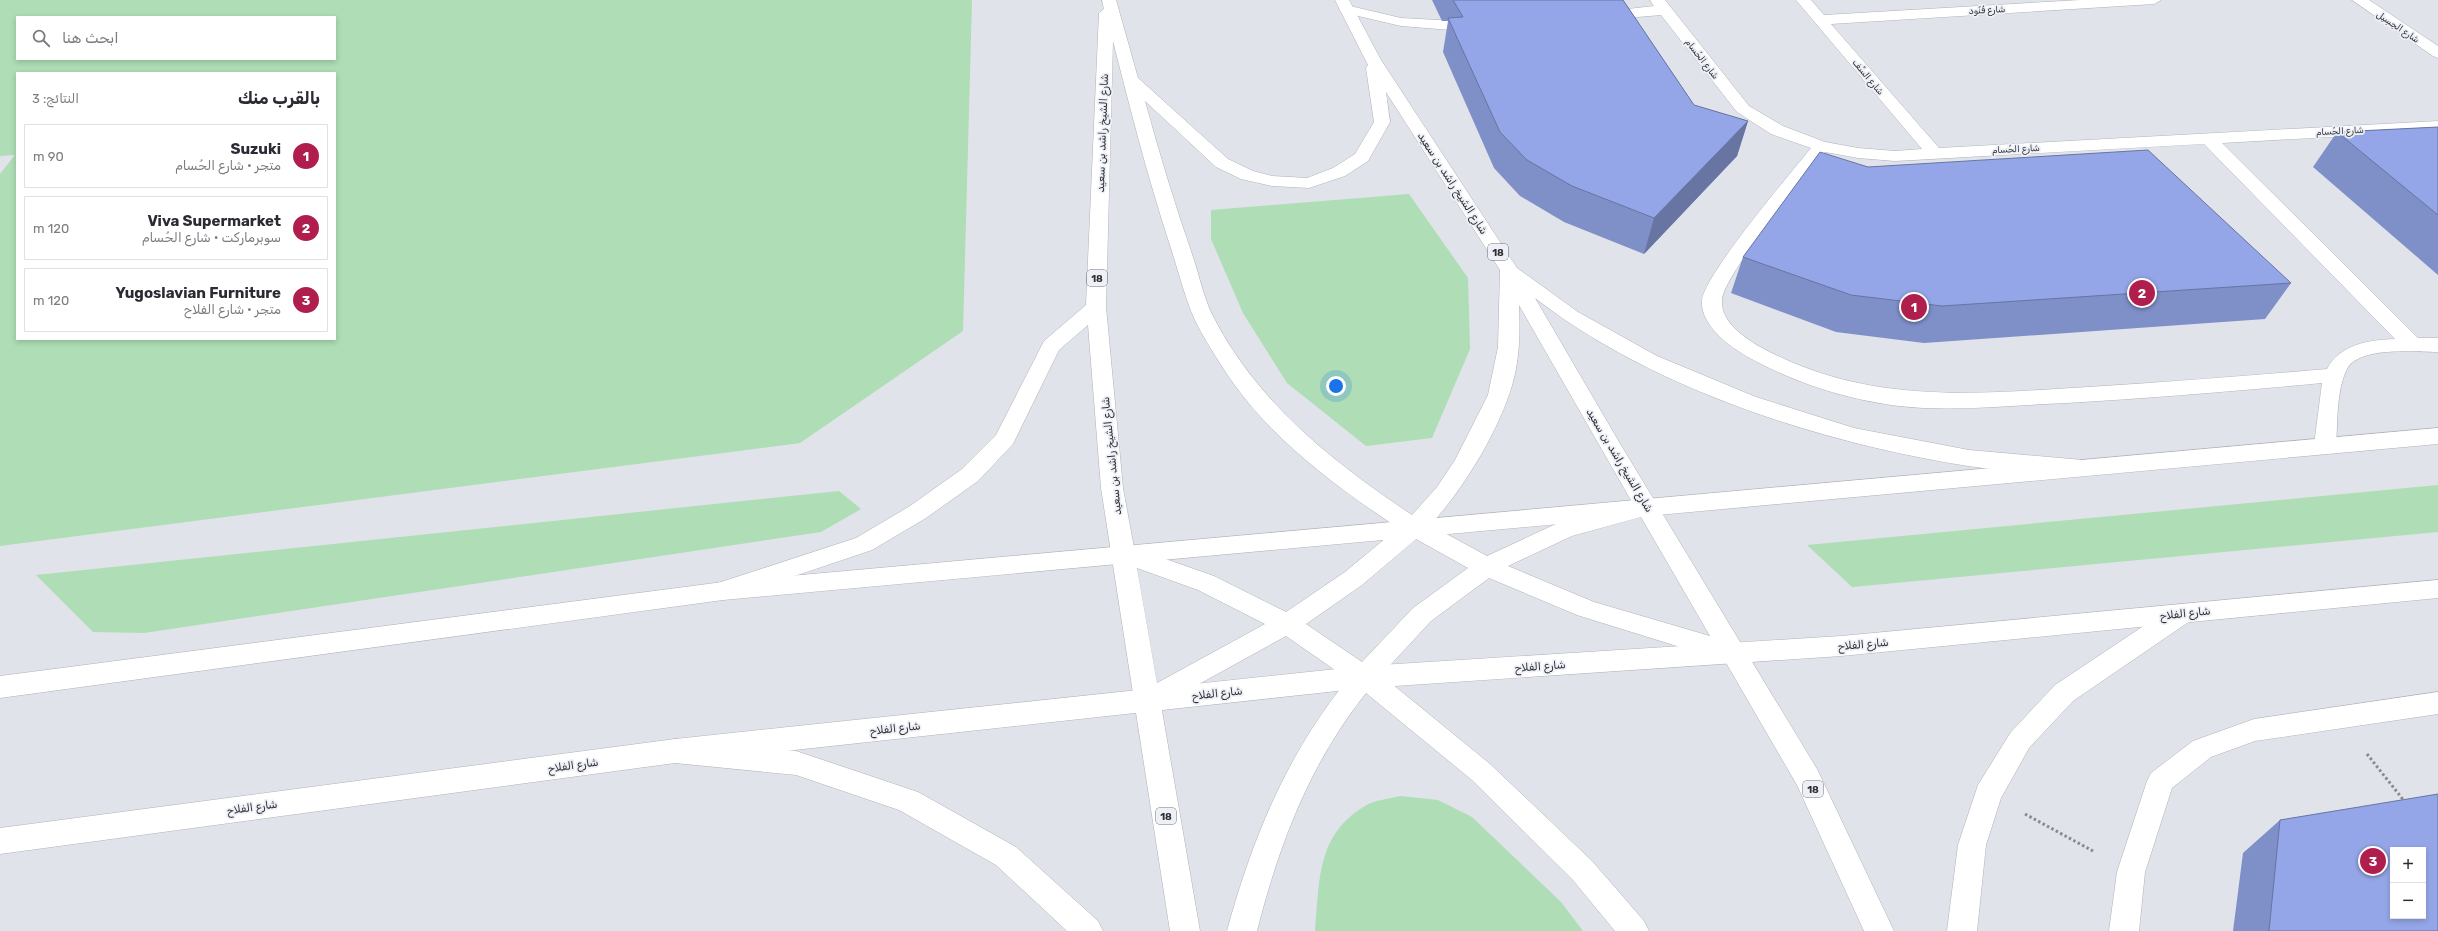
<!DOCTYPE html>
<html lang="ar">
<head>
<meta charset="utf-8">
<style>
	:root { --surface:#fff; --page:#f2f2f3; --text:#2b2b33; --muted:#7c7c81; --line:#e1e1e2; --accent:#b01e4d }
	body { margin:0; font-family:Rubik,Cairo,sans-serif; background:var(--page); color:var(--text); direction:rtl }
	.controls { position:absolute; right:12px; bottom:12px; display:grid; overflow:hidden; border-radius:0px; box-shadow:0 2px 6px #0003 }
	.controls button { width:36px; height:36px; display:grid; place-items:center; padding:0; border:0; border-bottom:1px solid var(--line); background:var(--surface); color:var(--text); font:20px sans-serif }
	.you { position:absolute; left:1336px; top:386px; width:14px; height:14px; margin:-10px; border:3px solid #fff; border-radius:50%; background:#1a73e8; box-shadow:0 0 0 6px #1a73e833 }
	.badge { display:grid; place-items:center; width:26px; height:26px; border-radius:50%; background:var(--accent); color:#fff; font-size:13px; font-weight:700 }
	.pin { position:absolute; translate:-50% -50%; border:2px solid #fff; box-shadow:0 1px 4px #0006 }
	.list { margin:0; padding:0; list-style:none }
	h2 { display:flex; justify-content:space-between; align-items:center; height:52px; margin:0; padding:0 16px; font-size:17px }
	h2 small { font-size:13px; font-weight:400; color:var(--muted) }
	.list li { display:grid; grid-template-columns:26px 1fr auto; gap:12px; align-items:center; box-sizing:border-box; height:64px; margin:0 8px 8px; padding:0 8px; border:1px solid var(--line); border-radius:0px }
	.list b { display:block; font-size:15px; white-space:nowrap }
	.list p { margin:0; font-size:13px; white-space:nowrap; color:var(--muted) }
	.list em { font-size:13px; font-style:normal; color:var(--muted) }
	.icon { flex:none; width:22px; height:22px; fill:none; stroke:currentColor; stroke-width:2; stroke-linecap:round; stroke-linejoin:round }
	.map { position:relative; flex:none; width:2438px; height:931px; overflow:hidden; direction:ltr }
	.search { position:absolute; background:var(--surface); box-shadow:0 2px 6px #0003; left:16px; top:16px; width:320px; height:44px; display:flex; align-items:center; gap:10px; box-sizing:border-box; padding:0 14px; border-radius:0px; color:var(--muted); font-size:15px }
	.panel { position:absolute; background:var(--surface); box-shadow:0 2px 6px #0003; left:16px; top:72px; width:320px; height:268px; border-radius:0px; direction:rtl }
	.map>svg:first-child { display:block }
</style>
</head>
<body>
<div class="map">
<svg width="2438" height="931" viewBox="0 0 2438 931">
	<rect width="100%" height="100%" fill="#e0e3e9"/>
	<path fill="#aeddb6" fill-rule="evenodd" d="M0 0H972L963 331 800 443 0 546V174L15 155 0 156ZM17 17H335V59H17ZM17 73H335V339H17Z
		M1409 194 1468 278 1470 349 1432 438 1366 446 1287 383 1243 313 1211 239V210Z
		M2438 485V532L1852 587 1807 545Z
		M839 491 861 509 821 532 144 633 93 632 36 575Z
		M1400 796 1438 800 1472 817 1561 902 1583 931H1315C1320 881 1316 835 1365 806 1374 800 1389 799 1400 796Z"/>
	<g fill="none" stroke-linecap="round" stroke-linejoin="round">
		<defs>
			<path id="minor" d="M1650 0H1665L1749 106 1783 126 1825 142 1858 148 1895 151 1922 149 1796 0H1811L1824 15 2080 0H2161L2154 4 1831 24 1939 148 2438 121V131L2222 143 2418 338H2438V352C2416 352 2359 346 2347 369 2336 391 2338 421 2336 445L2333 450 2325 453 2317 450 2314 445 2322 383C2237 391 2152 398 2067 403 2019 405 1971 410 1923 408 1863 405 1800 386 1748 357 1729 346 1700 325 1702 300 1705 274 1790 174 1811 148L1771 134 1737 112 1661 15 1602 20 1595 16 1602 12 1654 6ZM2204 144 2395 339C2369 340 2340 344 2327 369 2247 376 2168 382 2088 387 1972 394 1869 405 1762 348 1745 338 1720 322 1722 300 1723 275 1806 177 1825 152L1858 158 1895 161Z
				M2352 0H2369L2438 46V58L2433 56Z
				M1346 5 1401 18 1476 22 1484 27 1476 32 1401 26 1341 12 1339 9Z
				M2438 692V714L2255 741 2211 757 2172 788 2145 872 2139 931H2109L2117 872 2147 781 2151 773 2193 741 2254 719Z"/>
			<path id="secondary" d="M2438 428V444L723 600 0 698V676L723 582Z
				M2438 580V598L1841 656 1365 688 675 763 0 854V828L675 739 1365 666 1841 636Z"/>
			<path id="primary" d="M1102 0H1116L1138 78 1228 159 1253 171 1272 176 1307 178 1333 168 1355 154 1374 122 1366 68 1368 65 1335 0H1349L1381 60 1517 268 1578 312 1657 356 1756 397 1854 428 1969 450 2094 461 2097 467 2094 473 2086 475C2047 472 2007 472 1968 466 1822 443 1652 389 1535 298L1619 442 1817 769 1894 931H1864L1797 785 1725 661 1577 615 1489 578 1431 621 1381 675 1490 764 1592 861 1644 921 1649 931H1615L1572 879 1472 780 1366 693C1310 763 1279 844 1257 931H1227C1252 839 1287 754 1348 679L1286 636 1161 705 1200 931H1170L1101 488 1088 325 1059 350 1013 444 978 481 926 518 872 550 723 600 715 598 711 591 715 584 856 538 910 506 962 469 996 435 1044 341 1086 305 1099 13 1104 9ZM1113 41C1130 108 1147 174 1168 239 1176 263 1182 287 1191 311 1199 331 1213 352 1225 371 1268 437 1334 485 1398 528L1345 572 1286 612 1214 576 1134 548 1123 488 1106 307ZM1386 92 1500 270 1498 347 1488 395 1455 460 1437 487 1412 515C1334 463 1259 404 1215 320 1204 300 1200 278 1193 257 1175 205 1159 153 1145 101L1216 167 1241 179 1272 186 1309 188 1345 176 1368 161 1390 122ZM1519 305 1632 502 1556 524 1487 556 1430 525C1463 491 1503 424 1514 378 1520 354 1520 329 1519 305ZM1641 517 1710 636 1594 602 1508 566 1572 536ZM1416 539 1468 568 1413 608 1362 662 1306 624 1362 585ZM1137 568 1198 590 1265 624 1157 683Z
				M2181 604 2190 607 2193 614 2190 621 2073 701 2029 748 2001 798 1986 845 1977 931H1947L1958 845 1978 785 2011 732 2055 685 2172 607Z
				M675 739 796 751 918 792 1016 847 1098 921 1103 931H1067L996 865 899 810 796 775 675 763 666 759 662 751 666 743Z"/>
		</defs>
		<use href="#minor" stroke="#b0b2b8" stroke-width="1"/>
		<use href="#secondary" stroke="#b0b2b8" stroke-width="1"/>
		<use href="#primary" stroke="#b0b2b8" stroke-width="1"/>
		<path stroke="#888a8e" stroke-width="3" stroke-dasharray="2.5 2.5" stroke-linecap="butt" d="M2367 754 2405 802
			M2025 814 2093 851"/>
		<use href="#minor" fill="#fff" fill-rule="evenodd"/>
		<use href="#secondary" fill="#fff" fill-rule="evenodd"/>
		<use href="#primary" fill="#fff" fill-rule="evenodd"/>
	</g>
	<path fill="#7f8fc7" d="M1432 0H1623L1694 105 1748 121 1737 156 1644 254 1564 222 1520 196 1494 168 1443 52 1448 21H1442Z
		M2438 127V275L2313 167 2337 132Z
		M1868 167 2291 283 2265 319 1924 343 1836 332 1731 293 1743 257Z
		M2280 820 2438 931H2233L2243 853Z"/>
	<path fill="#6874a2" d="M1748 121 1737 156 1644 254 1654 218Z"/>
	<path fill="#94a6e7" stroke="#6874a2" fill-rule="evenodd" d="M1453 0H1623L1694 105 1748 121 1654 218 1572 186 1527 160 1500 132 1448 18 1463 17Z
		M2438 127V215L2337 132Z
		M2148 150 2291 283 1942 306 1851 295 1743 257 1820 152 1868 167Z
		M2438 794V931H2269L2280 820ZM2393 850H2423V916H2393Z"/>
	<g text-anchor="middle" stroke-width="3.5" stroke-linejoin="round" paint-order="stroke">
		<g font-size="9" fill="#303033" stroke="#eef0f7">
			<text transform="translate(1987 10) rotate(-3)" y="3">شارع فُنُود</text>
			<text transform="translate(2398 27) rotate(34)" y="3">شارع الحِسِيل</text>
			<text transform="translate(1702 59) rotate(52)" y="3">شارع الحُسام</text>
			<text transform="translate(1868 77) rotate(50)" y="3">شارع السِّف</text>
			<text transform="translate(2340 131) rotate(-3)" y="3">شارع الحُسام</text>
			<text transform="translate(2016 149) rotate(-3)" y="3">شارع الحُسام</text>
		</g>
		<g fill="#eef0f7" stroke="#696a6e" stroke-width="1">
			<rect x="1488" y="244" width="20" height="16" rx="3"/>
			<rect x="1087" y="270" width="20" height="16" rx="3"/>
			<rect x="1803" y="781" width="20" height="16" rx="3"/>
			<rect x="1156" y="808" width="20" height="16" rx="3"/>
		</g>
		<g font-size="10" font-weight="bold" fill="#303033">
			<text x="1498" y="256">18</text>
			<text x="1097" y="282">18</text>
			<text x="1813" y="793">18</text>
			<text x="1166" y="820">18</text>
		</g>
		<g font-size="11" fill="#303033" stroke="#eef0f7">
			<text transform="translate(1102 133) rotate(-88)" y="4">شارع الشيخ راشد بن سعيد</text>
			<text transform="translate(1453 183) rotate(57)" y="4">شارع الشيخ راشد بن سعيد</text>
			<text transform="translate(1111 456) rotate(-96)" y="4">شارع الشيخ راشد بن سعيد</text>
			<text transform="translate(1620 460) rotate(59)" y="4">شارع الشيخ راشد بن سعيد</text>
			<text transform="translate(2185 613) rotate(-6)" y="4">شارع الفلاح</text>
			<text transform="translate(1863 644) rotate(-5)" y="4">شارع الفلاح</text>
			<text transform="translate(1540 666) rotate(-4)" y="4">شارع الفلاح</text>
			<text transform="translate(1217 693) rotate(-6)" y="4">شارع الفلاح</text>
			<text transform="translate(895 728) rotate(-6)" y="4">شارع الفلاح</text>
			<text transform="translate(573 765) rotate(-8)" y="4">شارع الفلاح</text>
			<text transform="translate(252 807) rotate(-8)" y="4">شارع الفلاح</text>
		</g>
	</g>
</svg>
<div class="controls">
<button>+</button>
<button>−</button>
</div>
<div class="you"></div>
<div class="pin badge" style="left:1914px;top:307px">1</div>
<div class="pin badge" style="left:2142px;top:293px">2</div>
<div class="pin badge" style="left:2373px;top:861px">3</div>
<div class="search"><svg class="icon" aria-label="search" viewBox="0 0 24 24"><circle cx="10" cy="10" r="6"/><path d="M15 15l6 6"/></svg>ابحث هنا</div>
<section class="panel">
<h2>بالقرب منك<small>النتائج: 3</small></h2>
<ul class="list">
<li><span class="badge">1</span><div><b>Suzuki</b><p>متجر · شارع الحُسام</p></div><em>90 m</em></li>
<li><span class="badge">2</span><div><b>Viva Supermarket</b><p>سوبرماركت · شارع الحُسام</p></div><em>120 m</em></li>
<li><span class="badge">3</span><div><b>Yugoslavian Furniture</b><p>متجر · شارع الفلاح</p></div><em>120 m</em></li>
</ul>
</section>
</div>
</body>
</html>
